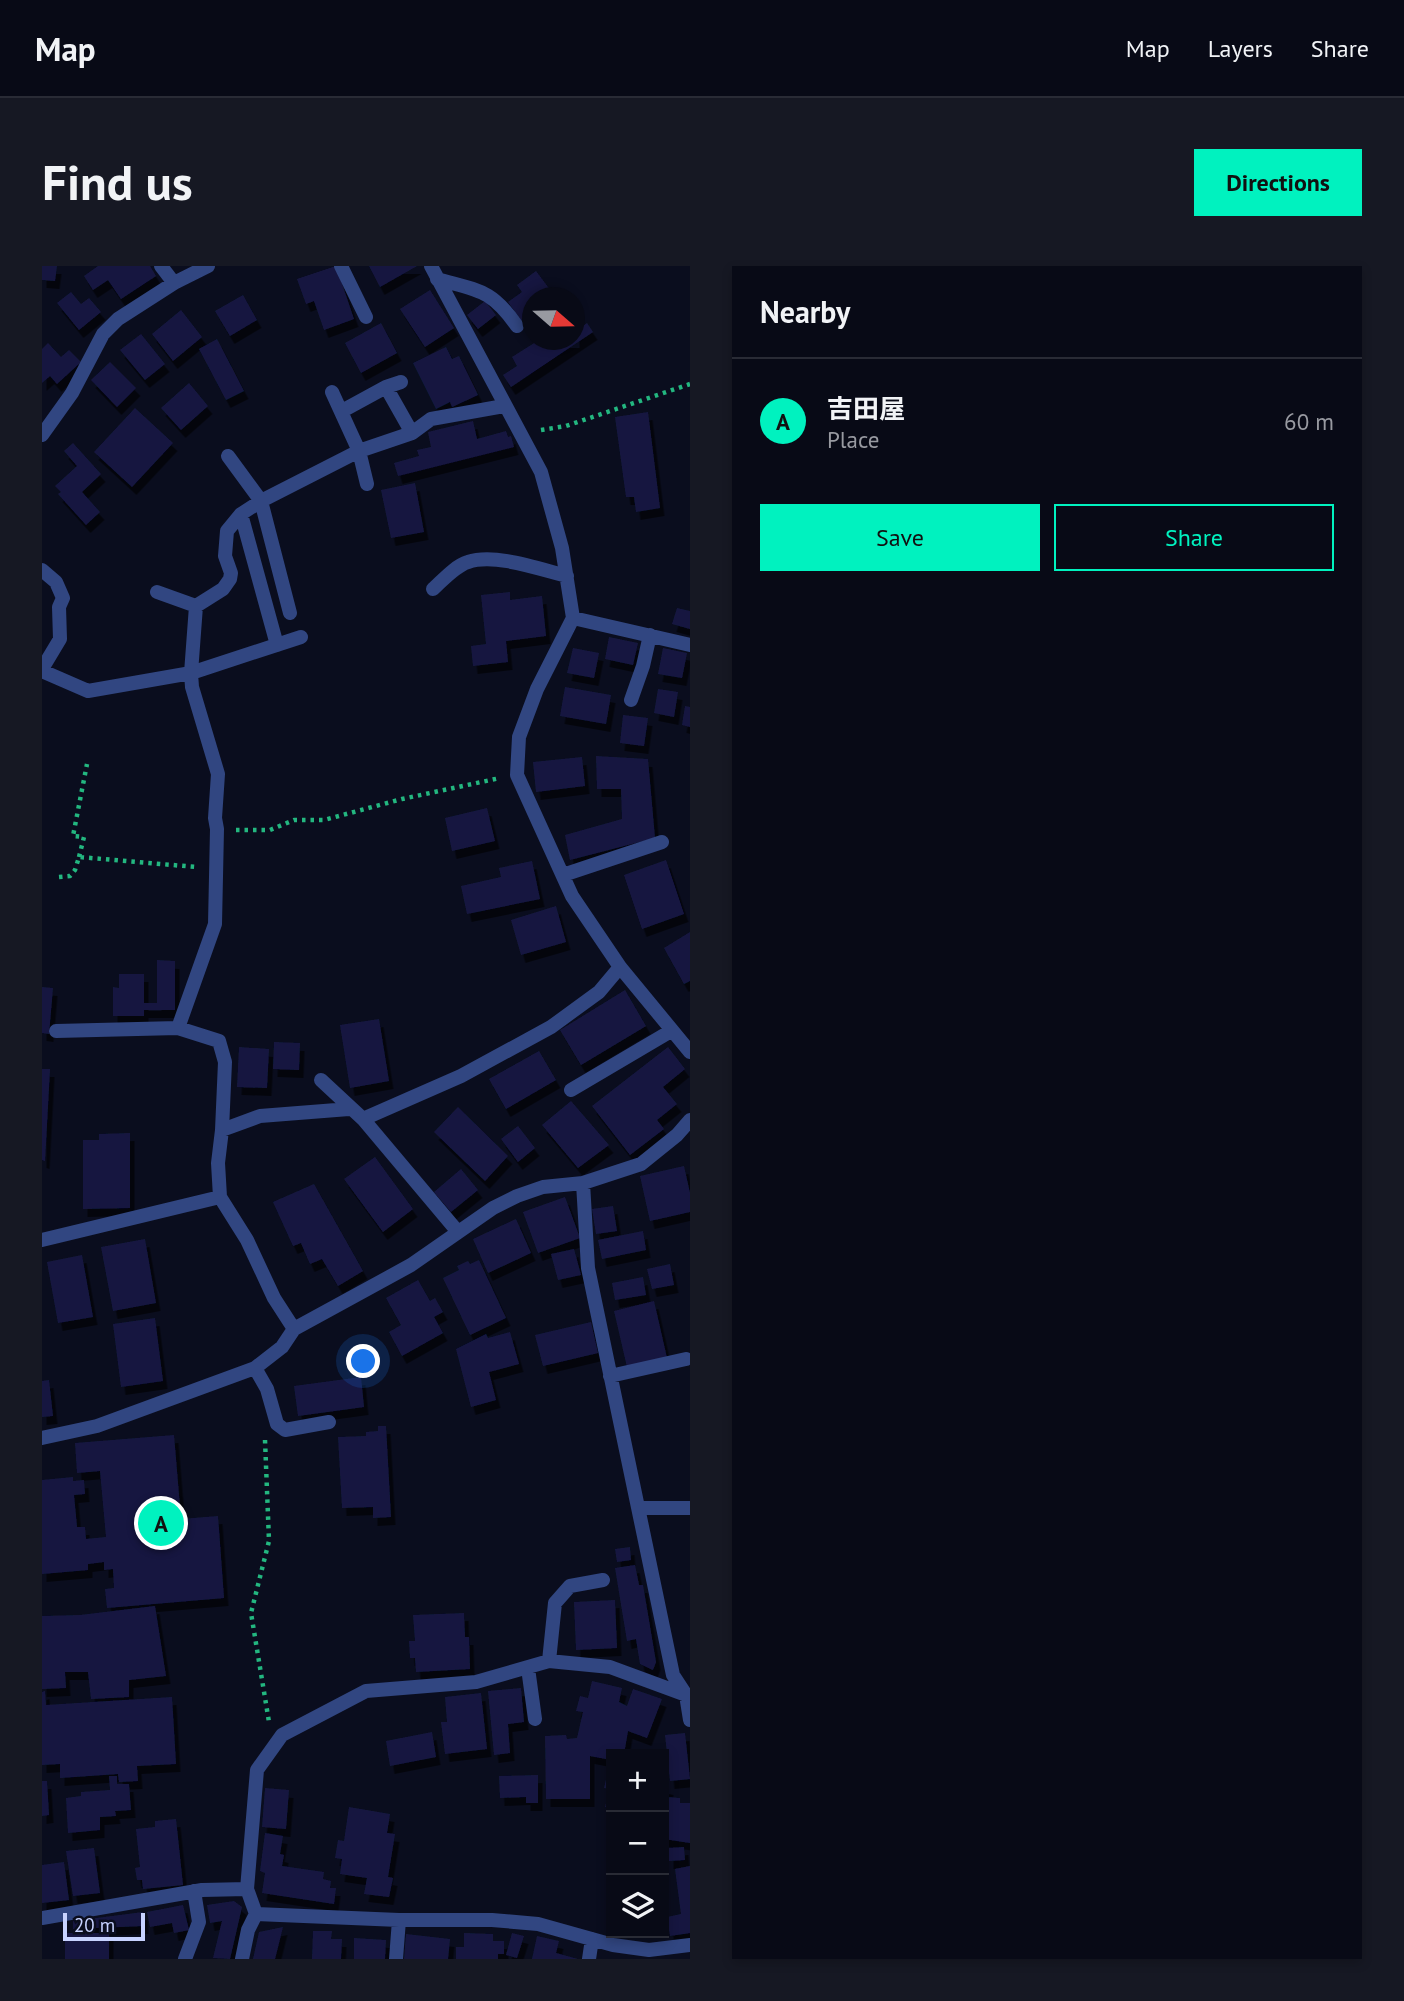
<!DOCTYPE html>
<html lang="en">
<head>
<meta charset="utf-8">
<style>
	:root { --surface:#080a16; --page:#161823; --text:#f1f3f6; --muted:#989aa1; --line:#292b35; --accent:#00f2bf }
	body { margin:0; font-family:"PT Sans","Noto Sans JP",sans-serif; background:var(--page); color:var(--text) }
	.controls { position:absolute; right:21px; bottom:21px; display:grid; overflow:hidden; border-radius:0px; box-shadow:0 4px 10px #0003 }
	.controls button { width:63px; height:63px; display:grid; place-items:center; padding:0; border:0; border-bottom:2px solid var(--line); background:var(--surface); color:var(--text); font:35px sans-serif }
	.compass { position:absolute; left:480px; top:21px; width:63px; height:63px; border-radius:50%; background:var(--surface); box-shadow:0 4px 10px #0003; rotate:110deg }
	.scale { position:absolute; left:21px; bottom:18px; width:82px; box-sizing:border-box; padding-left:7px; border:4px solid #c7d2ff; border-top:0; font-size:19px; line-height:24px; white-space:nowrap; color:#c7d2ff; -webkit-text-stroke:5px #0a0d1e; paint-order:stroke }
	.you { position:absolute; left:322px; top:1096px; width:24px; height:24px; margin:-18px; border:5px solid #fff; border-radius:50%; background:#1a73e8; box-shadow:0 0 0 10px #1a73e833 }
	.badge { display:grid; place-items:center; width:46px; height:46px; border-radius:50%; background:var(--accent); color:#111; font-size:23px; font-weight:700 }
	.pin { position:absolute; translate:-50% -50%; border:4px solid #fff; box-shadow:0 2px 7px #0006 }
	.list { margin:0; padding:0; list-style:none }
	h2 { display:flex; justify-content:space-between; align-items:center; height:91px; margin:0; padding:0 28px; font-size:30px }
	h2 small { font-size:23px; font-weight:400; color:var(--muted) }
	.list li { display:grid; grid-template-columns:46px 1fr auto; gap:21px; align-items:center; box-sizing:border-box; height:126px; padding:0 28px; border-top:2px solid var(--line) }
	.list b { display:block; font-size:26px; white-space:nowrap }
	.list p { margin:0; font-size:23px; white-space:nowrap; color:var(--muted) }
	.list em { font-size:23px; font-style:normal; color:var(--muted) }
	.actions { display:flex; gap:14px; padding:21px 28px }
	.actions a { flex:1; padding:16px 0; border:2px solid var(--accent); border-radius:0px; text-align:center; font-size:24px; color:var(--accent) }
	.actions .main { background:var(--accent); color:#111 }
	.icon { flex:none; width:38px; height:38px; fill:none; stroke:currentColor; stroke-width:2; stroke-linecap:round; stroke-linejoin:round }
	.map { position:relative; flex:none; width:648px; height:1693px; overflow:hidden; border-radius:0px }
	header { display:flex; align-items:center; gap:42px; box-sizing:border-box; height:98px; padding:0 35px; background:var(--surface); border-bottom:2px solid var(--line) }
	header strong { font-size:33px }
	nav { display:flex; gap:38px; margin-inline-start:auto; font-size:24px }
	.intro { display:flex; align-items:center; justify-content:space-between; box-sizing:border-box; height:168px; padding:0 42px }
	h1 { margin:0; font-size:49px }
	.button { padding:18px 32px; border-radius:0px; background:var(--accent); color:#111; font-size:24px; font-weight:700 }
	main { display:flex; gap:42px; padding:0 42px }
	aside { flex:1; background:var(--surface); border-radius:0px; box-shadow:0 4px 10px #0003 }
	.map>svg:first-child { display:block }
</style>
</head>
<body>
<header>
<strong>Map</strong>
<nav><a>Map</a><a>Layers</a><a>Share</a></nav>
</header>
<div class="intro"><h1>Find us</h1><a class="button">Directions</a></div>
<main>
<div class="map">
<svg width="648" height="1693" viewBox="0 0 648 1693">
	<defs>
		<filter id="shadow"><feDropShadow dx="4.5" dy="8" stdDeviation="0" flood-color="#0009"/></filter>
	</defs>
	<rect width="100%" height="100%" fill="#0a0d1e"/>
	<path fill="#151940" filter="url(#shadow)" d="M0 0H15L13 15 0 14Z
		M56 0H108L114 10 79 33 66 14 51 24 42 10Z
		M294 0 312 53 282 64 272 35 264 38 255 13Z
		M327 0H375L338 21Z
		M494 5 509 25 500 32H491V47L480 55 466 36 480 26 475 19Z
		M388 24 412 62 383 81 358 43Z
		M29 26 39 38 47 32 59 46 37 64 15 37Z
		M201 29 215 54 188 70 173 45Z
		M443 35 454 49 436 63 425 49Z
		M139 44 160 71 131 95 110 68Z
		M339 57 355 87 319 107 303 77Z
		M545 57 551 66 469 121 461 109 475 100 470 91 497 74H533V66Z
		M99 68 123 98 103 114 78 84Z
		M175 73 202 125 184 134 157 83Z
		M6 77 19 91 27 84 39 96 15 118 8 110 0 117V83Z
		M404 81 410 93 417 90 436 129 410 141 408 136 394 143 371 97Z
		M68 96 94 122 75 141 49 114Z
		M147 117 166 140 139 164 119 142Z
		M93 142 131 177 90 221 52 186Z
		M606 146 618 242 594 246 592 231H584L573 151Z
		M431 155 435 173 464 165 466 171 469 170 472 181 356 210 352 197 377 190 375 184 389 181 386 166Z
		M31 177 59 208 40 226 58 246 44 259 16 228 19 226 13 220 35 200 22 185Z
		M373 217 382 266 349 272 339 224Z
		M468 326V334L500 330 504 370 464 375 466 396 431 400 429 380 444 378 439 329Z
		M635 342 648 345V363L630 358Z
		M567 371 596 377 591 399 563 393Z
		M531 382 557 387 552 412 525 407Z
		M621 382 645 387 640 412 616 408Z
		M523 421 569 429 564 458 518 450Z
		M616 423 636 426 632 451 612 447Z
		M643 440 648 441V461L640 459Z
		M581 449 606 452 602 480 578 477Z
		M554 490 606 493 613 572 528 594 523 569 580 553 579 523H555Z
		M540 491 543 520 494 526 491 496Z
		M445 542 453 575 410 585 403 552Z
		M624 594 642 648 600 663 582 609Z
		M490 595 498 633 425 648 419 620 459 611 457 602Z
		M514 640 524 676 479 689 469 654Z
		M648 666V715L642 718 622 682Z
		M115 694 133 695V744H102V750H71V721L77 722V708H102V737H115Z
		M0 721 11 722 7 768 0 767Z
		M583 724 604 760 539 799 518 764Z
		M337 753 347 815 308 822 298 759Z
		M232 776 258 777 257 804 231 803Z
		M197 781 227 783 225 822 195 821Z
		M626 781 643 803 621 821 635 838 615 854 622 863 588 889 550 840Z
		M497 785 514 814 464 843 447 813Z
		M0 803H8L3 895 0 894Z
		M529 835 567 879 536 902 500 859Z
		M416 841 466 890 443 915 392 866Z
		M476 860 493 882 476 896 459 873Z
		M88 867V942L41 943V874H57V868Z
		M333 891 371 943 341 966 302 913Z
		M642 900 648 927V946L608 955 598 910Z
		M419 903 436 924 409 946 392 926Z
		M272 918 321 1005 296 1020 280 993 268 998 259 977 251 980 231 936Z
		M523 931 538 972 496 987 481 946Z
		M571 940 575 965 554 968 550 943Z
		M474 953 489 987 446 1007 431 973Z
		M601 965 604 984 560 993 556 974Z
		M103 973 114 1037 71 1045 59 981Z
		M532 983 539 1009 516 1014 509 988Z
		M40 989 51 1051 16 1057 5 996Z
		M437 994 464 1052 428 1069 401 1012 417 1004 415 1000 426 995 428 998Z
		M628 998 632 1019 610 1023 605 1003Z
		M601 1011 604 1029 573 1034 570 1017Z
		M376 1014 388 1035 393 1032 401 1046 392 1051 401 1067 360 1090 347 1066 359 1059 344 1032Z
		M612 1035 625 1092 585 1101 572 1045Z
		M113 1052 121 1115 79 1121 71 1058Z
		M549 1056 556 1087 501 1100 493 1069Z
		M468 1066 477 1098 447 1106 454 1134 429 1141 414 1083 444 1068 446 1072Z
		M319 1111 322 1141 256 1150 252 1120Z
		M7 1114 11 1150 0 1151V1115Z
		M336 1160H344L349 1251 331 1252V1241L300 1242 296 1171 324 1170V1166L336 1165Z
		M132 1169 139 1253 176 1250 182 1332 65 1342 63 1323 72 1322 71 1303 62 1304V1296L46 1298V1304L0 1308V1214L31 1211V1215L42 1214 43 1228 32 1229 35 1261H43L44 1273 64 1271 58 1205 35 1207 33 1177Z
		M588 1281 589 1294 575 1296 573 1283Z
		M593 1299 597 1319H601L614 1396 611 1404 598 1398 594 1373 585 1375 573 1302Z
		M573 1334 575 1382 534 1384 532 1336Z
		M113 1340 124 1410 87 1414V1431L49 1433 46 1406H23L24 1422 0 1423V1350L38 1349Z
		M422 1347 423 1371H427L428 1403 374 1406 373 1392H368L367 1375H373L371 1349Z
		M550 1415 580 1422 577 1436 585 1440 591 1423 620 1433 605 1472 586 1465 582 1488H569V1494L548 1490V1533H504L503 1470 524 1469 525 1473 535 1472 541 1446 534 1445 538 1430 546 1432Z
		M479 1422 482 1456 466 1458 468 1487 452 1489 446 1425Z
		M3 1425 4 1439 130 1431 134 1498 95 1500 96 1515 77 1516 76 1508 18 1512V1498L0 1499V1426Z
		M439 1427 445 1483 403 1488 399 1456H405L403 1431Z
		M390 1466 394 1491 348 1500 344 1475Z
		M643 1467 648 1513 628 1515 623 1469Z
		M496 1509V1537H484V1531L458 1532 457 1510Z
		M565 1509H569V1543L563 1541 568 1523 562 1522Z
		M67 1510H75V1518H87L89 1544 73 1545 74 1550 58 1551V1564L26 1567 24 1532 39 1530V1526L68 1524Z
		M0 1515H5L7 1549 0 1550Z
		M622 1520 627 1521 625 1531 638 1532V1537H648V1577L622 1573Z
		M223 1522 247 1524 244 1563 220 1561Z
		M307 1541 348 1548 345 1567 353 1568 346 1611 351 1612 347 1631 322 1628 325 1612 298 1608 300 1593 293 1592 296 1574 302 1575Z
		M134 1553 141 1619 101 1623 100 1614H95L93 1602 98 1601 94 1563 113 1561V1555Z
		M223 1567 241 1570 238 1588 242 1589 240 1600 282 1606 281 1613 289 1615 288 1622H294L292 1638 220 1627 223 1607 218 1605Z
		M642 1581 643 1594 627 1595V1582Z
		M52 1582 58 1627 31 1630 24 1585Z
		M22 1596 27 1634 0 1637V1599Z
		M648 1600V1667L628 1670 625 1651 639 1648 633 1603Z
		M192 1635 200 1641 188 1693 171 1692 180 1655 168 1657 165 1639Z
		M141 1639 147 1664 132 1667 130 1657 108 1661 105 1646Z
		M101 1646 102 1660 31 1663V1655Z
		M241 1661 233 1693H211L217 1666Z
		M271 1665H290L289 1673H300L299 1693H270Z
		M23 1667H67V1693H23Z
		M422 1667 451 1668V1675H462V1688H456V1693H414V1681H422Z
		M470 1667 482 1670 475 1692 464 1689Z
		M364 1668 408 1673 406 1693H362Z
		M495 1670 517 1675 514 1687 536 1693H490Z
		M312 1672 344 1674 343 1693H312Z"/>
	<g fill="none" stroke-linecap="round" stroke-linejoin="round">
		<path stroke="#23b780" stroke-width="4.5" stroke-dasharray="3.5 5" stroke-linecap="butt" d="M499 164 524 160 648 118
			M194 564H228L252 554H282L360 533 458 512
			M37 591 42 571 31 570 45 498
			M17 611 28 610 33 604 37 591 154 601
			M223 1174 227 1275 209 1347 227 1456"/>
		<path stroke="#314681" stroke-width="14" d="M119 0 132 17
			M299 0 324 51
			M389 0 499 206 520 282 531 352 495 423 477 471 475 509 530 630 578 701 648 786
			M395 13C437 25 449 23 475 60
			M344 121 370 167
			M290 126 317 185 325 218
			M300 145 344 121 359 116
			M0 169 30 127 61 68 76 53 132 17 166 0
			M186 190 219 235 248 347
			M199 248 235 379
			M0 304 14 316 21 332 17 341 18 373 0 403
			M391 323C401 314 413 300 426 296 453 287 497 303 525 310
			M115 326 154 340
			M531 352 648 379
			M0 405 46 425 149 407 259 371
			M589 434 601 400 608 369
			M521 609 620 576
			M136 762 173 658 175 563 173 552 176 508 150 421 149 407 154 340 181 323 188 313 189 307 183 290 185 265 199 248 219 235 317 185 370 167 389 153 462 140
			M14 765 136 762 177 775 183 796 180 864 176 897 178 931 205 974 232 1032 252 1063
			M279 814 321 853 416 966
			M529 824 629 765
			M321 853 419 810 509 761 557 726 578 701
			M180 864 218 850 307 843
			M541 917 546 1002 631 1409 644 1429 648 1454
			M0 974 178 931
			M213 1102 225 1123 235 1158 243 1164 287 1156
			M568 1110 644 1093
			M0 1172 55 1160 213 1102 240 1081 252 1063 369 999 451 942 475 930 501 921 541 917 599 898 635 869 648 854
			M597 1242H648
			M507 1395 513 1337 528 1320 561 1314
			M486 1402 493 1453
			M205 1623 215 1504 240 1469 324 1425 434 1416 507 1395 568 1401 644 1429H648
			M214 1648 357 1654H450L496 1658 571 1679 607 1684 648 1679
			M0 1652 160 1624 205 1623 214 1648 206 1664 200 1693
			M143 1693 157 1656 152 1625
			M354 1693 357 1654
			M547 1693 550 1673"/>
	</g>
</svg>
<div class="controls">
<button>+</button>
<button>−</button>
<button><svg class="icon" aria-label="layers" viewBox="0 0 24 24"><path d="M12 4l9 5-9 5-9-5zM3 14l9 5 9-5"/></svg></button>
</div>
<svg class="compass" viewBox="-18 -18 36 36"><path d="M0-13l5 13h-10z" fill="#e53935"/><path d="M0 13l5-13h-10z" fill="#989aa1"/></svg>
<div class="scale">20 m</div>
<div class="you"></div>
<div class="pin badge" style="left:119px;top:1257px">A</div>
</div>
<aside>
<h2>Nearby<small></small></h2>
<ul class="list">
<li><span class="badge">A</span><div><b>吉田屋</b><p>Place</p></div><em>60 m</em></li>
</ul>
<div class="actions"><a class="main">Save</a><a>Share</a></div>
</aside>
</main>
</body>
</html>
